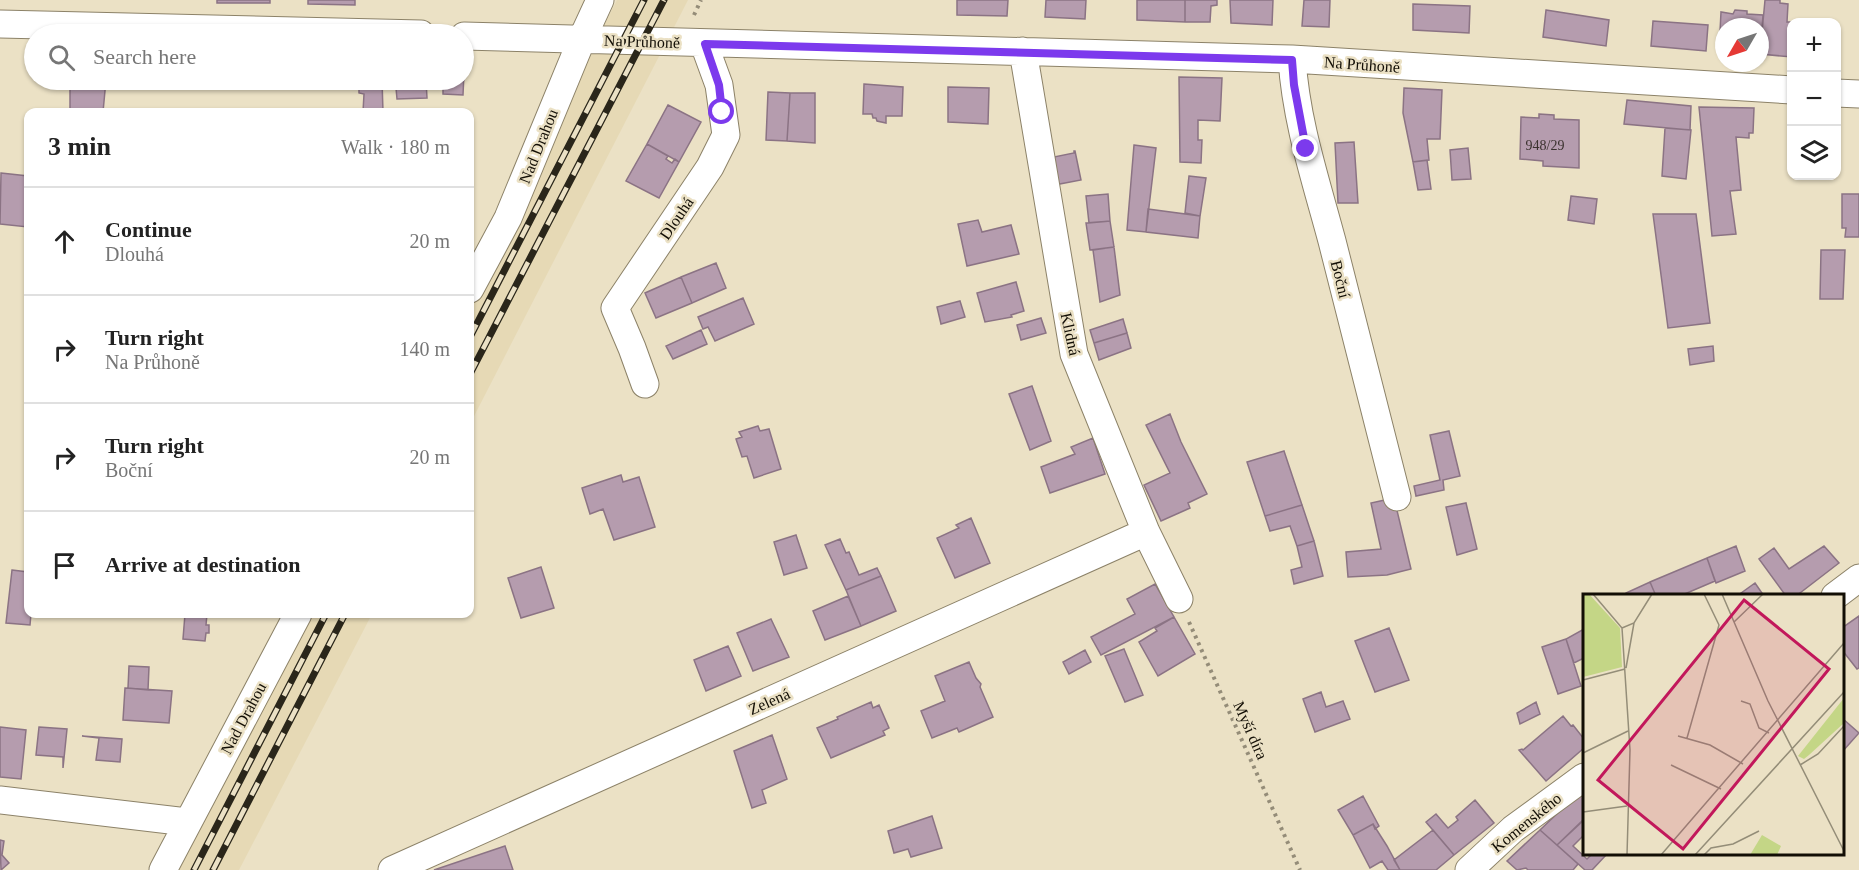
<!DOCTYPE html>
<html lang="en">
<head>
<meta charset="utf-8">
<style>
	:root { --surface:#fff; --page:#f6f6f6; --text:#222; --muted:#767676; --line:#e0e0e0 }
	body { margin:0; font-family:"Times New Roman",serif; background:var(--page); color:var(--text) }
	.controls { position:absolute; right:18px; top:18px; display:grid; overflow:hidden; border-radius:12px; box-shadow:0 2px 4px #0004 }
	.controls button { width:54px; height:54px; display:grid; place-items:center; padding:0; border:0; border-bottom:2px solid var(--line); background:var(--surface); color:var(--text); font:30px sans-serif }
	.compass { position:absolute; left:1715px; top:18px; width:54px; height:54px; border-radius:50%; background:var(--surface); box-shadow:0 2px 4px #0004; rotate:231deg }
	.stop { position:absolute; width:18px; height:18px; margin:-14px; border:4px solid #7c3aed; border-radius:50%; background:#fff }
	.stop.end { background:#7c3aed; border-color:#fff; box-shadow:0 2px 6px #0008 }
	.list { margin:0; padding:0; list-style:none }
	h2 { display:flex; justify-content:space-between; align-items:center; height:78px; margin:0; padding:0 24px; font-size:26px }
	h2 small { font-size:20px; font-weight:400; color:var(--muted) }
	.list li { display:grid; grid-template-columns:39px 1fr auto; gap:18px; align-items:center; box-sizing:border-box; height:108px; padding:0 24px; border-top:2px solid var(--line) }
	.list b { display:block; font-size:22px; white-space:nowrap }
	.list p { margin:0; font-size:20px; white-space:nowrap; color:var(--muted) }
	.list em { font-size:20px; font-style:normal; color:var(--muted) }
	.icon { flex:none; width:33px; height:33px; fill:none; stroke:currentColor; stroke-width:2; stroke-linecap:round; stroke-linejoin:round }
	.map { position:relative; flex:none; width:1859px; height:870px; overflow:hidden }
	.search { position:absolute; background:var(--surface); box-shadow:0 2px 4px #0004; left:24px; top:24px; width:450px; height:66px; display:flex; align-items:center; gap:15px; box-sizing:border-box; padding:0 21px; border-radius:33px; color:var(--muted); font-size:22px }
	.panel { position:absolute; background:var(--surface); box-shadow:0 2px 4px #0004; left:24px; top:108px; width:450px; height:510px; border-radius:12px }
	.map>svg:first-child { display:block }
</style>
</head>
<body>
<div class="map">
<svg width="1859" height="870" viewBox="0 0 1859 870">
	<rect width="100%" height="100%" fill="#ebe1c5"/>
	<path fill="#e6d9b5" d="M617 0H688L470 424V287Z
		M301 614H372L239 870H168Z"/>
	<path fill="#b59cae" stroke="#8b7384" stroke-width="1.5" d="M217 0H270V3H217Z
		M308 0H355V5L308 4Z
		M957 0H1008L1007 16 957 15Z
		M1046 0H1086L1085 19 1045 17Z
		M1137 0H1185V22L1137 20Z
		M1185 0H1217V5L1211 6 1210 22H1185Z
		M1230 0H1273L1272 25 1231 23Z
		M1304 0H1330L1329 27 1302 26Z
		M1765 0H1780V3L1788 4 1787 22H1796H1792V57L1760 54Z
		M1413 4 1470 6 1469 33 1413 30Z
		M1546 10 1609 20 1606 46 1543 37Z
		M1735 10 1747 11V14L1763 15 1760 54V27H1724V52H1719L1721 12 1733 14Z
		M1653 21 1708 25 1706 51 1651 46Z
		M464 51H465L463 95 443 94V80H464Z
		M1179 77 1222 78 1220 121 1198 120V140H1202L1201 163 1180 162Z
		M70 80H106L103 112H70Z
		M365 80H382L383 112H363L364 94 359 93V83H364Z
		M382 80H426L427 98 397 99 396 88H383Z
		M864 84 903 87 902 116H886V123L877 121 876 118H873L872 114H863Z
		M948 87 989 88 988 124 948 122Z
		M1404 88 1442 90 1440 139H1427L1429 160 1413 162 1403 113Z
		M768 92 790 93 787 141 766 140Z
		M790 93H815V143L787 141Z
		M1627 100 1691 106 1690 130 1624 124Z
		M668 105 701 122 679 162 647 144Z
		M1699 107 1754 108 1753 133H1749V138L1736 137 1741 190 1730 191 1736 234 1712 236Z
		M1539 114 1554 115V119L1579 120V168L1543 166V161L1520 159 1521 117 1539 118Z
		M1665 128 1691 130 1686 179 1662 176Z
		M1354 142 1358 203H1338L1335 143Z
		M647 144 668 156 666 159 672 163 675 159 679 162 659 198 626 181Z
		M1134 145 1156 148 1146 232 1127 230Z
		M1468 148 1471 179 1452 180 1450 150Z
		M1074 151H1075L1081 180 1049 186 1044 159 1074 153Z
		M1427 160 1431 189 1418 190 1413 162Z
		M1 173 28 176V227L0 224Z
		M1189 176 1206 178 1200 216 1185 213Z
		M1108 194 1110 221 1089 223 1086 196Z
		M1842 194H1859V237H1845L1846 228H1842Z
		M1571 196 1597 199 1594 224 1568 220Z
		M1148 209 1200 216 1198 238 1146 232Z
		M1653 214H1696L1710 323 1668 328Z
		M978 220 982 232 1011 225 1019 254 967 266 958 224Z
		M1110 221 1114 247 1090 250 1086 223Z
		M1114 247 1120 295 1100 302 1093 250Z
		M1821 250H1845L1843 299H1820Z
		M716 263 726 288 692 303 681 277Z
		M681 277 692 303 656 318 645 293Z
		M1016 282 1024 311 1011 315 1012 317 985 322 977 293Z
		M743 298 754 324 715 341 708 327 703 329 698 317Z
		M960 301 965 317 941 324 937 307Z
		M1041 318 1046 333 1021 340 1017 325Z
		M1123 319 1127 333 1094 343 1090 330Z
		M701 330 707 344 673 359 666 346Z
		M1127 333 1131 348 1099 360 1094 343Z
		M1713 346 1714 361 1690 365 1688 349Z
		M1032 386 1051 441 1030 450 1009 394Z
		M1170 414 1181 442 1207 494 1188 503 1190 508 1161 521 1144 485 1170 473 1146 425Z
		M758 426 760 431 769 429 781 469 754 478 747 456 742 457 736 439 742 437 739 432Z
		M1449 431 1460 476 1443 480 1444 490 1416 496 1414 486 1440 480 1430 435Z
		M1093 438 1105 474 1050 493 1041 467 1075 454 1071 447Z
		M1284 451 1302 505 1265 516 1247 462Z
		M621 475 623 482 639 477 655 527 614 540 603 509 590 514 582 488Z
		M1394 498 1411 569 1387 575 1348 577 1346 552 1381 549 1371 503Z
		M1466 503 1477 549 1457 555 1446 507Z
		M1302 505 1314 541 1297 546 1290 526 1270 531 1265 516Z
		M971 518 990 563 955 578 937 538 959 528 956 525Z
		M796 535 807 568 784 575 774 542Z
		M840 539 846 553 849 552 859 575 877 568 881 576 846 590 825 545Z
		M1314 541 1323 576 1294 584 1291 570 1302 567 1297 546Z
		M1736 546 1745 571 1716 583 1707 558Z
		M1824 546 1839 563 1796 596H1786L1759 559 1774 548 1789 569Z
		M1707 558 1715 581 1680 596H1656L1650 582Z
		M541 567 554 608 521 618 508 578Z
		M12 570 28 572V614H31L30 625 6 623Z
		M881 576 896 611 861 626 846 590Z
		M1650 582 1656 596H1626V593Z
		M1755 583 1764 596H1737Z
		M1155 584 1174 617 1101 655 1091 637 1135 614 1127 599Z
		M848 596 861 626 825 640 813 611Z
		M185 614H207L206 625H209V633H206L205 641 183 639Z
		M1859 616V668L1857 669 1842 650V628Z
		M1174 617 1195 654 1158 676 1139 642 1157 631 1155 628Z
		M771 619 789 657 753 671 737 633Z
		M1389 628 1409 680 1375 692 1355 641Z
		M1584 629V658L1574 663 1566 639Z
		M1566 639 1581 686 1558 694 1542 647Z
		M728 646 741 676 706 691 694 660Z
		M1124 649 1143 695 1125 702 1105 656Z
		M1085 650 1091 662 1069 674 1063 662Z
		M969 662 976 678 981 684 980 687 993 717 959 732 957 728 932 738 921 711 945 701 935 676Z
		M129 666 149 667 148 690 128 688Z
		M125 688 172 691 169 723 123 720Z
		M1321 692 1326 707 1343 701 1350 719 1315 732 1303 699Z
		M871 702 873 708 879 705 889 728 883 731 885 735 831 758 817 728 838 719 837 717Z
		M1536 702 1540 714 1520 724 1517 713Z
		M1563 716 1571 726 1573 725 1584 739V748L1546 781 1519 750 1522 749 1523 750Z
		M1842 718 1859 733 1842 752Z
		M0 727 26 730 21 779 0 777Z
		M39 727 67 729 63 768V757L36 755Z
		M772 735 787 779 762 790 766 803 752 808 734 751Z
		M82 736 122 739 120 762 96 760 99 738Z
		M1584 788V819L1557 845 1540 830Z
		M1363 796 1379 826 1375 829 1373 824 1353 835 1338 810Z
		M1475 800 1494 823 1454 855 1426 822 1436 814 1448 828 1458 820 1456 817Z
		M932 816 942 848 911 857 908 849 894 853 888 831Z
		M1584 820V835L1573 846 1587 859 1592 854H1607L1592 870H1585L1557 845Z
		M1373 824 1387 846 1400 870H1388L1382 861 1370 868 1353 835Z
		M1433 830 1454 855 1436 870H1400L1394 860Z
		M1540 830 1578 864 1573 870H1528L1526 868 1517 870 1507 861Z
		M0 840 4 841 2 855 9 863 1 870Z
		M505 846 513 870H434Z"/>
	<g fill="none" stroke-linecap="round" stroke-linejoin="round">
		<defs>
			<path id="minor" d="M0 24 421 34
				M464 36 1292 59 1792 90
				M1023 51 1074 354 1146 532 1179 599
				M1292 59C1296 122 1316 181 1332 241 1354 326 1375 412 1397 497
				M1836 93 1859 94
				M470 289 508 218 582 39 600 0
				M645 384 632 348 615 308 710 167 726 135 719 85 704 44
				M1835 596 1859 578
				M0 800 187 822
				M163 870 298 614
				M392 870 1146 532
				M1469 870 1513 829 1584 777"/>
		</defs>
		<use href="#minor" stroke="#8c8268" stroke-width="29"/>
		<path stroke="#948c78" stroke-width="4" stroke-dasharray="3 4.5" stroke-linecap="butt" d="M694 15 701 0
			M1189 622 1300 870"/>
		<use href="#minor" stroke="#fff" stroke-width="27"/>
		<defs>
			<path id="rail" d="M470 337 644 0
				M470 374 664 0
				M194 870 326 614
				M213 870 345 614"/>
		</defs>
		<use href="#rail" stroke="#2a261a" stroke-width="7"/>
		<use href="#rail" stroke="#ebe1c5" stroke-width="4.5" stroke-dasharray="14" stroke-linecap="butt"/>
	</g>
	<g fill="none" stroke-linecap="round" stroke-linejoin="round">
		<path stroke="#7c3aed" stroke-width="8" d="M722 112 719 85 705 44 1292 60 1294 85 1306 149"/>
	</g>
	<g text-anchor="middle" stroke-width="5" stroke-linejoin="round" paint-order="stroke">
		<g font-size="14" fill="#3b322f">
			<text x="1545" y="150">948/29</text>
		</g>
		<g font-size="16" fill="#120e05" stroke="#ebe1c5">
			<text transform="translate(642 41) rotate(2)" y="6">Na Průhoně</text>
			<text transform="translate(1362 64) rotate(4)" y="6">Na Průhoně</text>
			<text transform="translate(538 146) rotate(-68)" y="6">Nad Drahou</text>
			<text transform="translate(676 218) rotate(-56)" y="6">Dlouhá</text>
			<text transform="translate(1341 279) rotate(76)" y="6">Boční</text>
			<text transform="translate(1071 334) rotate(78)" y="6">Klidná</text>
			<text transform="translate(769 701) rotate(-24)" y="6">Zelená</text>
			<text transform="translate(243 718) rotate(-62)" y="6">Nad Drahou</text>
			<text transform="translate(1251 730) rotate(66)" y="6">Myší díra</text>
			<text transform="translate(1526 822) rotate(-39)" y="6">Komenského</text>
		</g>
	</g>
	<g transform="translate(1583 594)">
		<rect width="261" height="261" fill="#ebe1c5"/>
		<path d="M0 0H6L37 34 39 73 0 83ZM261 104V129L226 161 221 165 215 162ZM179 241 198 252 194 261H167Z" fill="#c4d686"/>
		<path fill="none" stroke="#948d78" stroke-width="1.5" d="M10 0 39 34 47 156 44 261M139 0 185 107 261 257M151 28 180 0M39 34 51 29 69 0M43 74 51 29M0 86 42 75M158 107 167 110 176 134 186 139M95 142 127 151 160 170M104 144 136 31 121 0M0 159 45 137M88 171 138 195M217 171 235 160 261 132M0 218 44 212M78 261 261 49M112 261 261 98M121 261 128 254 150 250 176 237"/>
		<path fill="#c2185b" fill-opacity="0.15" stroke="#c2185b" stroke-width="3" d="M161 6 246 75 100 255 15 186Z"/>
		<rect width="261" height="261" fill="none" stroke="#120e05" stroke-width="3"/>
	</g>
</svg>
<div class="controls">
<button>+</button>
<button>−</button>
<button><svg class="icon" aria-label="layers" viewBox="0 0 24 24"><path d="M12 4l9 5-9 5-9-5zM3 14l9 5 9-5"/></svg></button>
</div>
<svg class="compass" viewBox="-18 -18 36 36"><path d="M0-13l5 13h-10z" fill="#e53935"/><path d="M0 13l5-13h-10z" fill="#767676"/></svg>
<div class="stop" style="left:722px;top:112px"></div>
<div class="stop end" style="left:1306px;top:149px"></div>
<div class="search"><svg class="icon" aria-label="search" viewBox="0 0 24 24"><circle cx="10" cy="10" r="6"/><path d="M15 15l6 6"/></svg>Search here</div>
<section class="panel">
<h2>3 min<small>Walk · 180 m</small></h2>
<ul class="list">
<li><svg class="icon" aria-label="ahead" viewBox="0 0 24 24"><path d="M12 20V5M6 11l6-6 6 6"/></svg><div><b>Continue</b><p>Dlouhá</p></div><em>20 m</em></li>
<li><svg class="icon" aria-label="right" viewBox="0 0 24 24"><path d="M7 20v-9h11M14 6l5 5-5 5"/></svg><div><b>Turn right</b><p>Na Průhoně</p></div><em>140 m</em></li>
<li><svg class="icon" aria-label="right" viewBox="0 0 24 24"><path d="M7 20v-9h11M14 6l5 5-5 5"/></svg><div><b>Turn right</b><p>Boční</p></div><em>20 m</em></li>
<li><svg class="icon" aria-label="arrive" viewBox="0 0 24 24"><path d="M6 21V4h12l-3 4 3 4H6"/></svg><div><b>Arrive at destination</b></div></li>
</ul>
</section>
</div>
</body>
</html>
